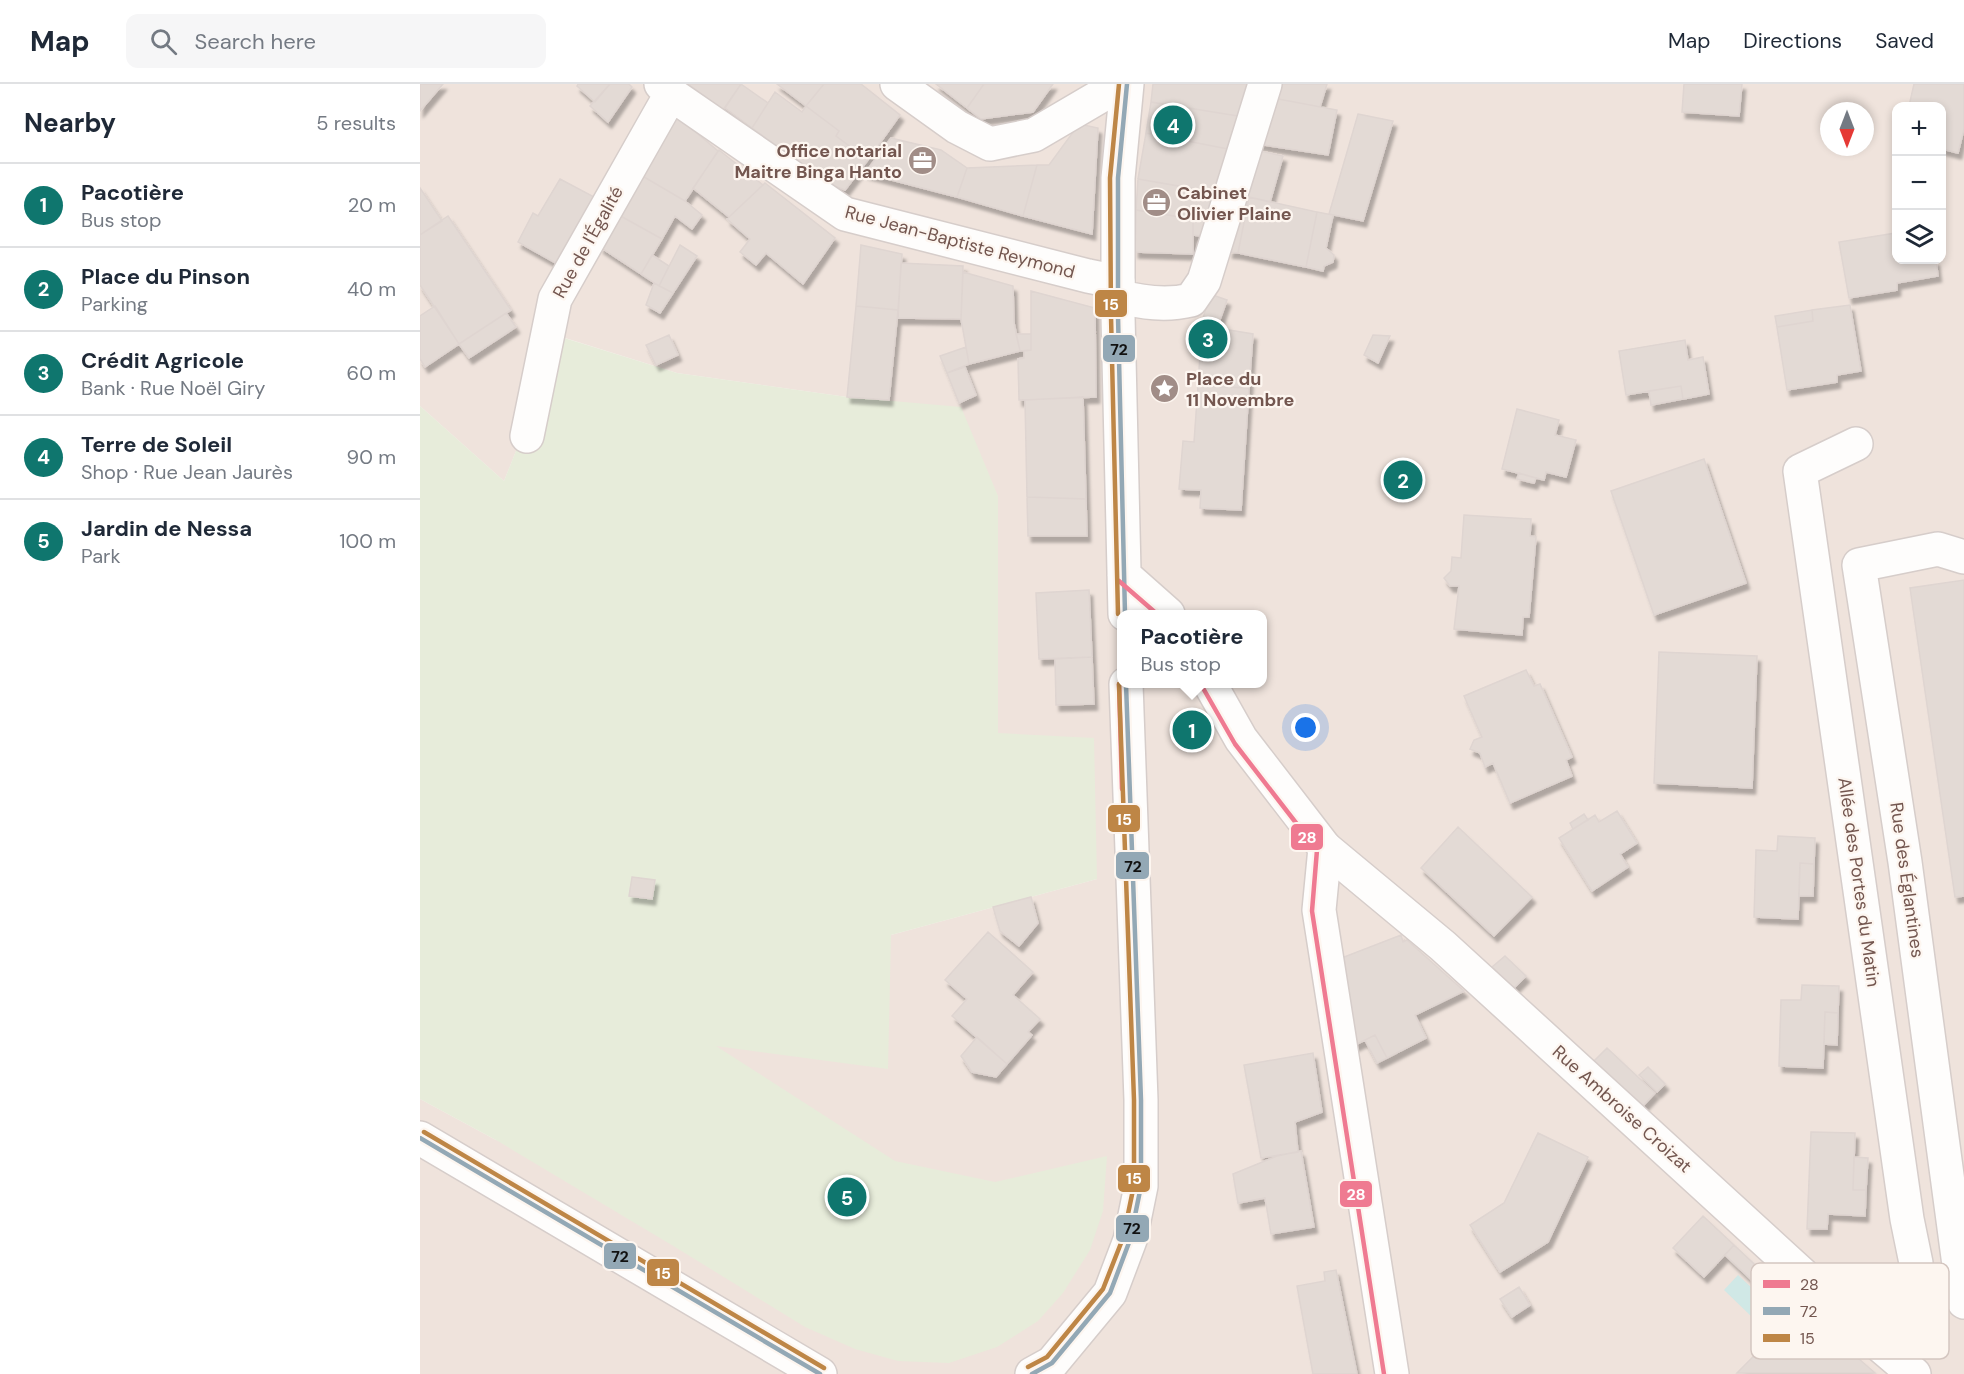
<!DOCTYPE html>
<html lang="en">
<head>
<meta charset="utf-8">
<style>
	:root { --surface:#fff; --page:#f6f6f7; --text:#1f2937; --muted:#747a83; --line:#e0e1e3; --accent:#0f766e }
	body { margin:0; font-family:"DM Sans",sans-serif; background:var(--page); color:var(--text) }
	.controls { position:absolute; right:18px; top:18px; display:grid; overflow:hidden; border-radius:12px; box-shadow:0 3px 9px #0003 }
	.controls button { width:54px; height:54px; display:grid; place-items:center; padding:0; border:0; border-bottom:2px solid var(--line); background:var(--surface); color:var(--text); font:30px sans-serif }
	.compass { position:absolute; left:1400px; top:18px; width:54px; height:54px; border-radius:50%; background:var(--surface); box-shadow:0 3px 9px #0003; rotate:180deg }
	.you { position:absolute; left:886px; top:644px; width:21px; height:21px; margin:-15px; border:4px solid #fff; border-radius:50%; background:#1a73e8; box-shadow:0 0 0 9px #1a73e833 }
	.badge { display:grid; place-items:center; width:39px; height:39px; border-radius:50%; background:var(--accent); color:#fff; font-size:20px; font-weight:700 }
	.pin { position:absolute; translate:-50% -50%; border:3px solid #fff; box-shadow:0 2px 6px #0006 }
	.popup { position:absolute; left:697px; top:526px; width:150px; height:78px; box-sizing:border-box; display:grid; place-content:center; border-radius:12px; background:var(--surface); filter:drop-shadow(0 2px 4px #0005); font-size:20px; white-space:nowrap; color:var(--muted) }
	.popup b { font-size:22px; color:var(--text) }
	.popup::after { content:''; position:absolute; left:50%; top:100%; margin-left:-12px; border:12px solid transparent; border-top-color:var(--surface) }
	.list { margin:0; padding:0; list-style:none }
	h2 { display:flex; justify-content:space-between; align-items:center; height:78px; margin:0; padding:0 24px; font-size:26px }
	h2 small { font-size:20px; font-weight:400; color:var(--muted) }
	.list li { display:grid; grid-template-columns:39px 1fr auto; gap:18px; align-items:center; box-sizing:border-box; height:84px; padding:0 24px; border-top:2px solid var(--line) }
	.list b { display:block; font-size:22px; white-space:nowrap }
	.list p { margin:0; font-size:20px; white-space:nowrap; color:var(--muted) }
	.list em { font-size:20px; font-style:normal; color:var(--muted) }
	.icon { flex:none; width:33px; height:33px; fill:none; stroke:currentColor; stroke-width:2; stroke-linecap:round; stroke-linejoin:round }
	.map { position:relative; flex:none; width:1544px; height:1290px; overflow:hidden }
	header { display:flex; align-items:center; gap:36px; box-sizing:border-box; height:84px; padding:0 30px; background:var(--surface); border-bottom:2px solid var(--line) }
	header strong { font-size:28px }
	nav { display:flex; gap:33px; margin-inline-start:auto; font-size:21px }
	.search { width:420px; height:54px; background:var(--page); display:flex; align-items:center; gap:15px; box-sizing:border-box; padding:0 21px; border-radius:12px; color:var(--muted); font-size:22px }
	main { display:flex }
	aside { flex:1; background:var(--surface) }
	.map>svg:first-child { display:block }
</style>
</head>
<body>
<header>
<strong>Map</strong>
<div class="search"><svg class="icon" aria-label="search" viewBox="0 0 24 24"><circle cx="10" cy="10" r="6"/><path d="M15 15l6 6"/></svg>Search here</div>
<nav><a>Map</a><a>Directions</a><a>Saved</a></nav>
</header>
<main>
<aside>
<h2>Nearby<small>5 results</small></h2>
<ul class="list">
<li><span class="badge">1</span><div><b>Pacotière</b><p>Bus stop</p></div><em>20 m</em></li>
<li><span class="badge">2</span><div><b>Place du Pinson</b><p>Parking</p></div><em>40 m</em></li>
<li><span class="badge">3</span><div><b>Crédit Agricole</b><p>Bank · Rue Noël Giry</p></div><em>60 m</em></li>
<li><span class="badge">4</span><div><b>Terre de Soleil</b><p>Shop · Rue Jean Jaurès</p></div><em>90 m</em></li>
<li><span class="badge">5</span><div><b>Jardin de Nessa</b><p>Park</p></div><em>100 m</em></li>
</ul>
</aside>
<div class="map">
<svg width="1544" height="1290" viewBox="0 0 1544 1290">
	<defs>
		<filter id="shadow"><feDropShadow dx="3.5" dy="6" stdDeviation="1.5" flood-color="#0004"/></filter>
	</defs>
	<rect width="100%" height="100%" fill="#f7f2ee"/>
	<path fill="#efe3dc" fill-rule="evenodd" d="M0 0H1544V1290H0V1015L76 1056 471 851 677 795 578 649V412L427 313 257 289 142 253 84 397 0 322ZM1476 22H1522V176H1476ZM1409 27H1445V63H1409ZM702 530H842V600H702Z"/>
	<path fill="#e7ecda" d="M141 253 257 289 427 313 541 323 578 412V649L674 654 677 795 471 851 468 985 296 962 475 1077 575 1098 687 1072 683 1127 670 1166 643 1209 618 1237 577 1263 529 1279 478 1277 435 1265 385 1243 255 1163 76 1056 0 1015V322L84 397Z"/>
	<path fill="#d0e8e6" d="M1318 1191 1348 1219 1352 1227 1343 1237 1332 1233 1304 1206Z"/>
	<path fill="#e3dad5" stroke="#dfd5d1" stroke-width="1.5" filter="url(#shadow)" d="M0 0H23L0 27Z
		M158 0H190L175 18 157 2Z
		M190 0H209L212 3 188 38 170 22Z
		M268 0H321L303 26Z
		M321 0 348 19 332 44 305 24Z
		M357 0H404L386 22Z
		M404 0H441L480 31 448 76 416 52 419 47 386 22Z
		M516 0H564L547 24Z
		M564 0H633L613 28 561 35 547 24Z
		M733 0H828L818 32 731 18Z
		M857 0H907L900 23 853 14Z
		M1264 0H1322L1319 32 1262 28Z
		M1494 0H1544V45L1538 69 1522 65V22H1489Z
		M355 8 382 28 386 22 419 47 416 52 448 76 425 106 409 100 332 44Z
		M853 14 917 26 908 71 837 60Z
		M731 18 818 32 808 65 726 49Z
		M253 29 298 67 265 117 219 90Z
		M938 30 973 37 943 137 909 130Z
		M659 40 678 44 672 150 603 132 617 81H629Z
		M726 49 808 65 794 108 718 95Z
		M471 54 521 66 547 84 537 113 445 89Z
		M299 66 343 101 309 133 273 104Z
		M835 66 863 72 850 118 820 111Z
		M617 81 603 132 537 113 547 84Z
		M219 90 265 117 282 131 272 145 255 132 242 155 197 130Z
		M140 95 176 114 141 182 98 158 113 129 118 132Z
		M718 95 798 109 788 153 773 151V135L716 126Z
		M345 99 415 154 383 200 346 169 336 181 320 168 330 155 307 135Z
		M0 104 22 137 0 151Z
		M820 111 829 113 818 169 809 168Z
		M829 113 897 128 886 183 818 169Z
		M716 126 773 135V170L715 168Z
		M897 128 913 131 906 164 914 171 913 178 904 182 903 187 886 183Z
		M197 130 242 155 221 190 180 163Z
		M28 132 91 226 39 260 0 201V151Z
		M1476 149V176H1516L1518 192 1477 199V206L1429 214 1419 158Z
		M260 161 277 172 253 209 239 202Z
		M441 161 482 170 478 226 436 222Z
		M232 171 249 182 239 202 221 190Z
		M481 179 543 182 541 235 478 234Z
		M543 188 593 202 594 239 600 267 549 280 541 235Z
		M234 199 253 209 240 229 226 221Z
		M611 207 675 224 676 313 599 316 598 275 604 274V267L611 266Z
		M790 210 807 216 797 244 833 250 829 304 778 302 782 238Z
		M1430 221 1441 287 1417 291V298L1367 306 1357 243 1393 237 1392 226Z
		M15 222 39 260 5 283 0 275V232Z
		M436 222 478 226 469 316 427 313Z
		M1392 226 1393 237 1357 243 1355 232Z
		M86 229 96 243 49 274 39 260Z
		M596 250H611V266L600 267Z
		M249 251 258 271 236 281 226 261Z
		M953 251 970 252 958 279 944 271Z
		M1265 256 1268 276 1283 273 1289 310 1263 315 1261 302 1206 311 1199 267Z
		M546 263 549 280 527 289 520 272Z
		M545 283 556 311 539 319 527 289Z
		M778 302 829 304 821 426 780 424 781 406 759 405 763 357 774 358Z
		M1261 302 1263 315 1231 321 1229 307Z
		M663 313 666 415 607 413 605 316Z
		M1097 325 1139 336 1135 351 1156 356 1146 393 1126 388 1124 396 1082 385Z
		M1284 375 1326 499 1234 531 1191 407Z
		M1099 389 1116 394 1114 399 1097 395Z
		M607 413 666 415 667 452H608Z
		M1044 431 1111 435 1110 452 1116 453 1109 533H1103L1102 551 1034 545 1039 502H1030L1024 494 1031 487 1032 473 1041 474Z
		M1544 496V812L1535 813 1490 504Z
		M669 506 672 573 619 575 616 509Z
		M1239 568 1337 572 1332 704 1234 699Z
		M672 573 674 620 636 621 635 575Z
		M1106 586 1114 602 1120 600 1152 673 1146 676 1152 692 1090 719 1073 679 1065 683 1060 669 1050 665 1054 656 1062 653 1044 612Z
		M1197 727 1217 759 1200 770 1208 783 1172 807 1139 754 1175 731 1179 738Z
		M1164 730 1168 736 1153 745 1150 739Z
		M1038 743 1112 813 1074 852 1001 784Z
		M1358 752 1395 754 1394 780 1380 779 1378 835 1334 833 1336 766 1357 767Z
		M1380 779 1394 780 1393 812H1379Z
		M212 793 235 796 232 815 209 812Z
		M611 813 618 839 599 862 580 847 573 823Z
		M568 848 613 888 593 911 620 935 608 948 612 951 587 980 532 932 547 915 525 896Z
		M981 851 983 858 987 856 1044 907 995 931 1006 954 967 974 955 951 931 963 919 875Z
		M1085 872 1106 892 1094 904 1072 883Z
		M1382 901 1419 902 1418 929 1405 928 1403 984 1359 982 1361 916H1381Z
		M1405 928 1418 929 1417 961 1404 960Z
		M955 951 967 974 957 979 945 956Z
		M557 953 587 980 576 993 552 988 541 972Z
		M1187 964 1235 1009 1223 1022 1174 977Z
		M893 969 902 1028 875 1038 878 1068 841 1074 824 981Z
		M1228 983 1245 1000 1237 1008 1219 991Z
		M1391 1048 1435 1049 1433 1106H1446L1445 1132 1408 1130 1407 1145H1387Z
		M1118 1049 1168 1073 1128 1158 1080 1188 1050 1141 1084 1119Z
		M881 1067 894 1143 851 1150 845 1114 818 1119 813 1090 857 1072Z
		M1434 1073 1448 1074 1446 1106H1433Z
		M1283 1132 1314 1161 1284 1193 1253 1164Z
		M1314 1161 1381 1224 1371 1233 1305 1171Z
		M916 1186 937 1290H893L877 1202 905 1197 904 1188Z
		M1099 1203 1110 1221 1092 1233 1080 1215Z
		M1381 1224 1447 1282 1455 1289H1317Z"/>
	<g fill="none" stroke-linecap="round" stroke-linejoin="round">
		<defs>
			<path id="street" d="M241 0 251 10 425 130 668 192 698 198
				M477 0 537 43 570 60 614 51 701 0
				M698 212C723 219 746 222 771 216L784 197 845 0
				M107 352 135 215 251 10
				M1436 360 1380 387 1487 1135 1496 1179 1492 1215 1455 1257
				M1544 473 1518 465 1439 481 1485 778 1544 1218
				M905 764 1023 862 1455 1257 1494 1290"/>
			<path id="secondary" d="M704 491 748 530
				M705 530 698 232V94L707 0
				M790 600 821 655 905 764 899 826 972 1290
				M0 1054 400 1290
				M612 1290 632 1279 690 1209 710 1156 721 1102V1016L706 600"/>
		</defs>
		<use href="#street" stroke="#d6cdca" stroke-width="36"/>
		<use href="#secondary" stroke="#d6cdca" stroke-width="36"/>
		<use href="#street" stroke="#fefdfc" stroke-width="33"/>
		<use href="#secondary" stroke="#fefdfc" stroke-width="33"/>
		<defs>
			<path id="bus-1" d="M705 530 698 232V94L707 0
				M0 1054 400 1290
				M612 1290 632 1279 690 1209 710 1156 721 1102V1016L706 600"/>
			<path id="bus-2" d="M699 497 737 530
				M699 600 702 705
				M783 604 815 660 897 766 892 827 964 1290"/>
			<path id="bus-3" d="M698 530 691 232 690 94 699 0
				M4 1048 404 1284
				M608 1283 627 1273 683 1205 703 1154 714 1101V1016L699 600"/>
		</defs>
		<use href="#bus-1" stroke="#fdf6f0" stroke-width="9"/>
		<use href="#bus-2" stroke="#fdf6f0" stroke-width="9"/>
		<use href="#bus-3" stroke="#fdf6f0" stroke-width="9"/>
		<use href="#bus-1" stroke="#93a8b5" stroke-width="4.5"/>
		<use href="#bus-2" stroke="#ef7a91" stroke-width="4.5"/>
		<use href="#bus-3" stroke="#be8646" stroke-width="4.5"/>
	</g>
	<defs>
		<symbol id="office-disc" viewBox="-11 -11 22 22"><circle r="9.5" fill="#a18d87" stroke="#fdf6f0"/><path d="M-6-3h4V-5.5h4V-3h4V5H-6ZM-1-4.5V-3h2v-1.5ZM-6 0V1H6V0Z" fill="#fff"/></symbol>
		<symbol id="sight-disc" viewBox="-11 -11 22 22"><circle r="9.5" fill="#a18d87" stroke="#fdf6f0"/><path d="M0-6L1.8-2.2L6-1.7L2.9 1.2L3.7 5.4L0 3.3L-3.7 5.4L-2.9 1.2L-6-1.7L-1.8-2.2Z" fill="#fff"/></symbol>
	</defs>
	<g fill-rule="evenodd">
		<use href="#office-disc" x="486" y="60" width="33" height="33"/>
		<use href="#office-disc" x="720" y="102" width="33" height="33"/>
		<use href="#sight-disc" x="728" y="288" width="33" height="33"/>
	</g>
	<g text-anchor="middle" stroke-width="4.5" stroke-linejoin="round" paint-order="stroke">
		<g font-size="18" font-weight="bold" fill="#73564f" stroke="#fdf6f0" text-anchor="start">
			<text x="482" y="73" text-anchor="end">Office notarial<tspan x="482" dy="21">Maitre Binga Hanto</tspan></text>
			<text x="757" y="115">Cabinet<tspan x="757" dy="21">Olivier Plaine</tspan></text>
			<text x="766" y="301">Place du<tspan x="766" dy="21">11 Novembre</tspan></text>
		</g>
		<g font-size="18" fill="#73564f" stroke="#fdf6f0">
			<text transform="translate(168 158) rotate(-61)" y="6">Rue de l'Égalité</text>
			<text transform="translate(540 158) rotate(15)" y="6">Rue Jean-Baptiste Reymond</text>
			<text transform="translate(1487 796) rotate(82)" y="6">Rue des Églantines</text>
			<text transform="translate(1439 798) rotate(82)" y="6">Allée des Portes du Matin</text>
			<text transform="translate(1202 1025) rotate(42)" y="6">Rue Ambroise Croizat</text>
		</g>
	</g>
	<rect x="1331" y="1179" width="198" height="96" rx="9" fill="#fdf6f0" stroke="#d4c6c0" stroke-width="1.5"/>
	<rect x="1343" y="1196" width="27" height="8" fill="#ef7a91"/>
	<rect x="1343" y="1223" width="27" height="8" fill="#93a8b5"/>
	<rect x="1343" y="1250" width="27" height="8" fill="#be8646"/>
	<g font-size="16" fill="#73564f">
		<text x="1380" y="1206">28</text>
		<text x="1380" y="1233">72</text>
		<text x="1380" y="1260">15</text>
	</g>
	<g stroke="#fdf6f0" stroke-width="2">
		<rect x="674" y="205" width="34" height="29" rx="6" fill="#be8646"/>
		<rect x="682" y="250" width="34" height="29" rx="6" fill="#93a8b5"/>
		<rect x="687" y="720" width="34" height="29" rx="6" fill="#be8646"/>
		<rect x="870" y="739" width="34" height="28" rx="6" fill="#ef7a91"/>
		<rect x="695" y="767" width="35" height="29" rx="6" fill="#93a8b5"/>
		<rect x="697" y="1080" width="34" height="29" rx="6" fill="#be8646"/>
		<rect x="919" y="1096" width="34" height="28" rx="6" fill="#ef7a91"/>
		<rect x="695" y="1130" width="35" height="29" rx="6" fill="#93a8b5"/>
		<rect x="183" y="1158" width="34" height="28" rx="6" fill="#93a8b5"/>
		<rect x="226" y="1174" width="34" height="29" rx="6" fill="#be8646"/>
	</g>
	<g font-size="16" text-anchor="middle" font-weight="bold" fill="#fff">
		<text x="691" y="226">15</text>
		<text x="704" y="741">15</text>
		<text x="887" y="759">28</text>
		<text x="714" y="1100">15</text>
		<text x="936" y="1116">28</text>
		<text x="243" y="1195">15</text>
	</g>
	<g font-size="16" text-anchor="middle" font-weight="bold" fill="#111">
		<text x="699" y="271">72</text>
		<text x="713" y="788">72</text>
		<text x="712" y="1150">72</text>
		<text x="200" y="1178">72</text>
	</g>
</svg>
<div class="controls">
<button>+</button>
<button>−</button>
<button><svg class="icon" aria-label="layers" viewBox="0 0 24 24"><path d="M12 4l9 5-9 5-9-5zM3 14l9 5 9-5"/></svg></button>
</div>
<svg class="compass" viewBox="-18 -18 36 36"><path d="M0-13l5 13h-10z" fill="#e53935"/><path d="M0 13l5-13h-10z" fill="#747a83"/></svg>
<div class="you"></div>
<div class="pin badge" style="left:772px;top:646px">1</div>
<div class="popup"><b>Pacotière</b>Bus stop</div>
<div class="pin badge" style="left:983px;top:396px">2</div>
<div class="pin badge" style="left:788px;top:255px">3</div>
<div class="pin badge" style="left:753px;top:41px">4</div>
<div class="pin badge" style="left:427px;top:1113px">5</div>
</div>
</main>
</body>
</html>
